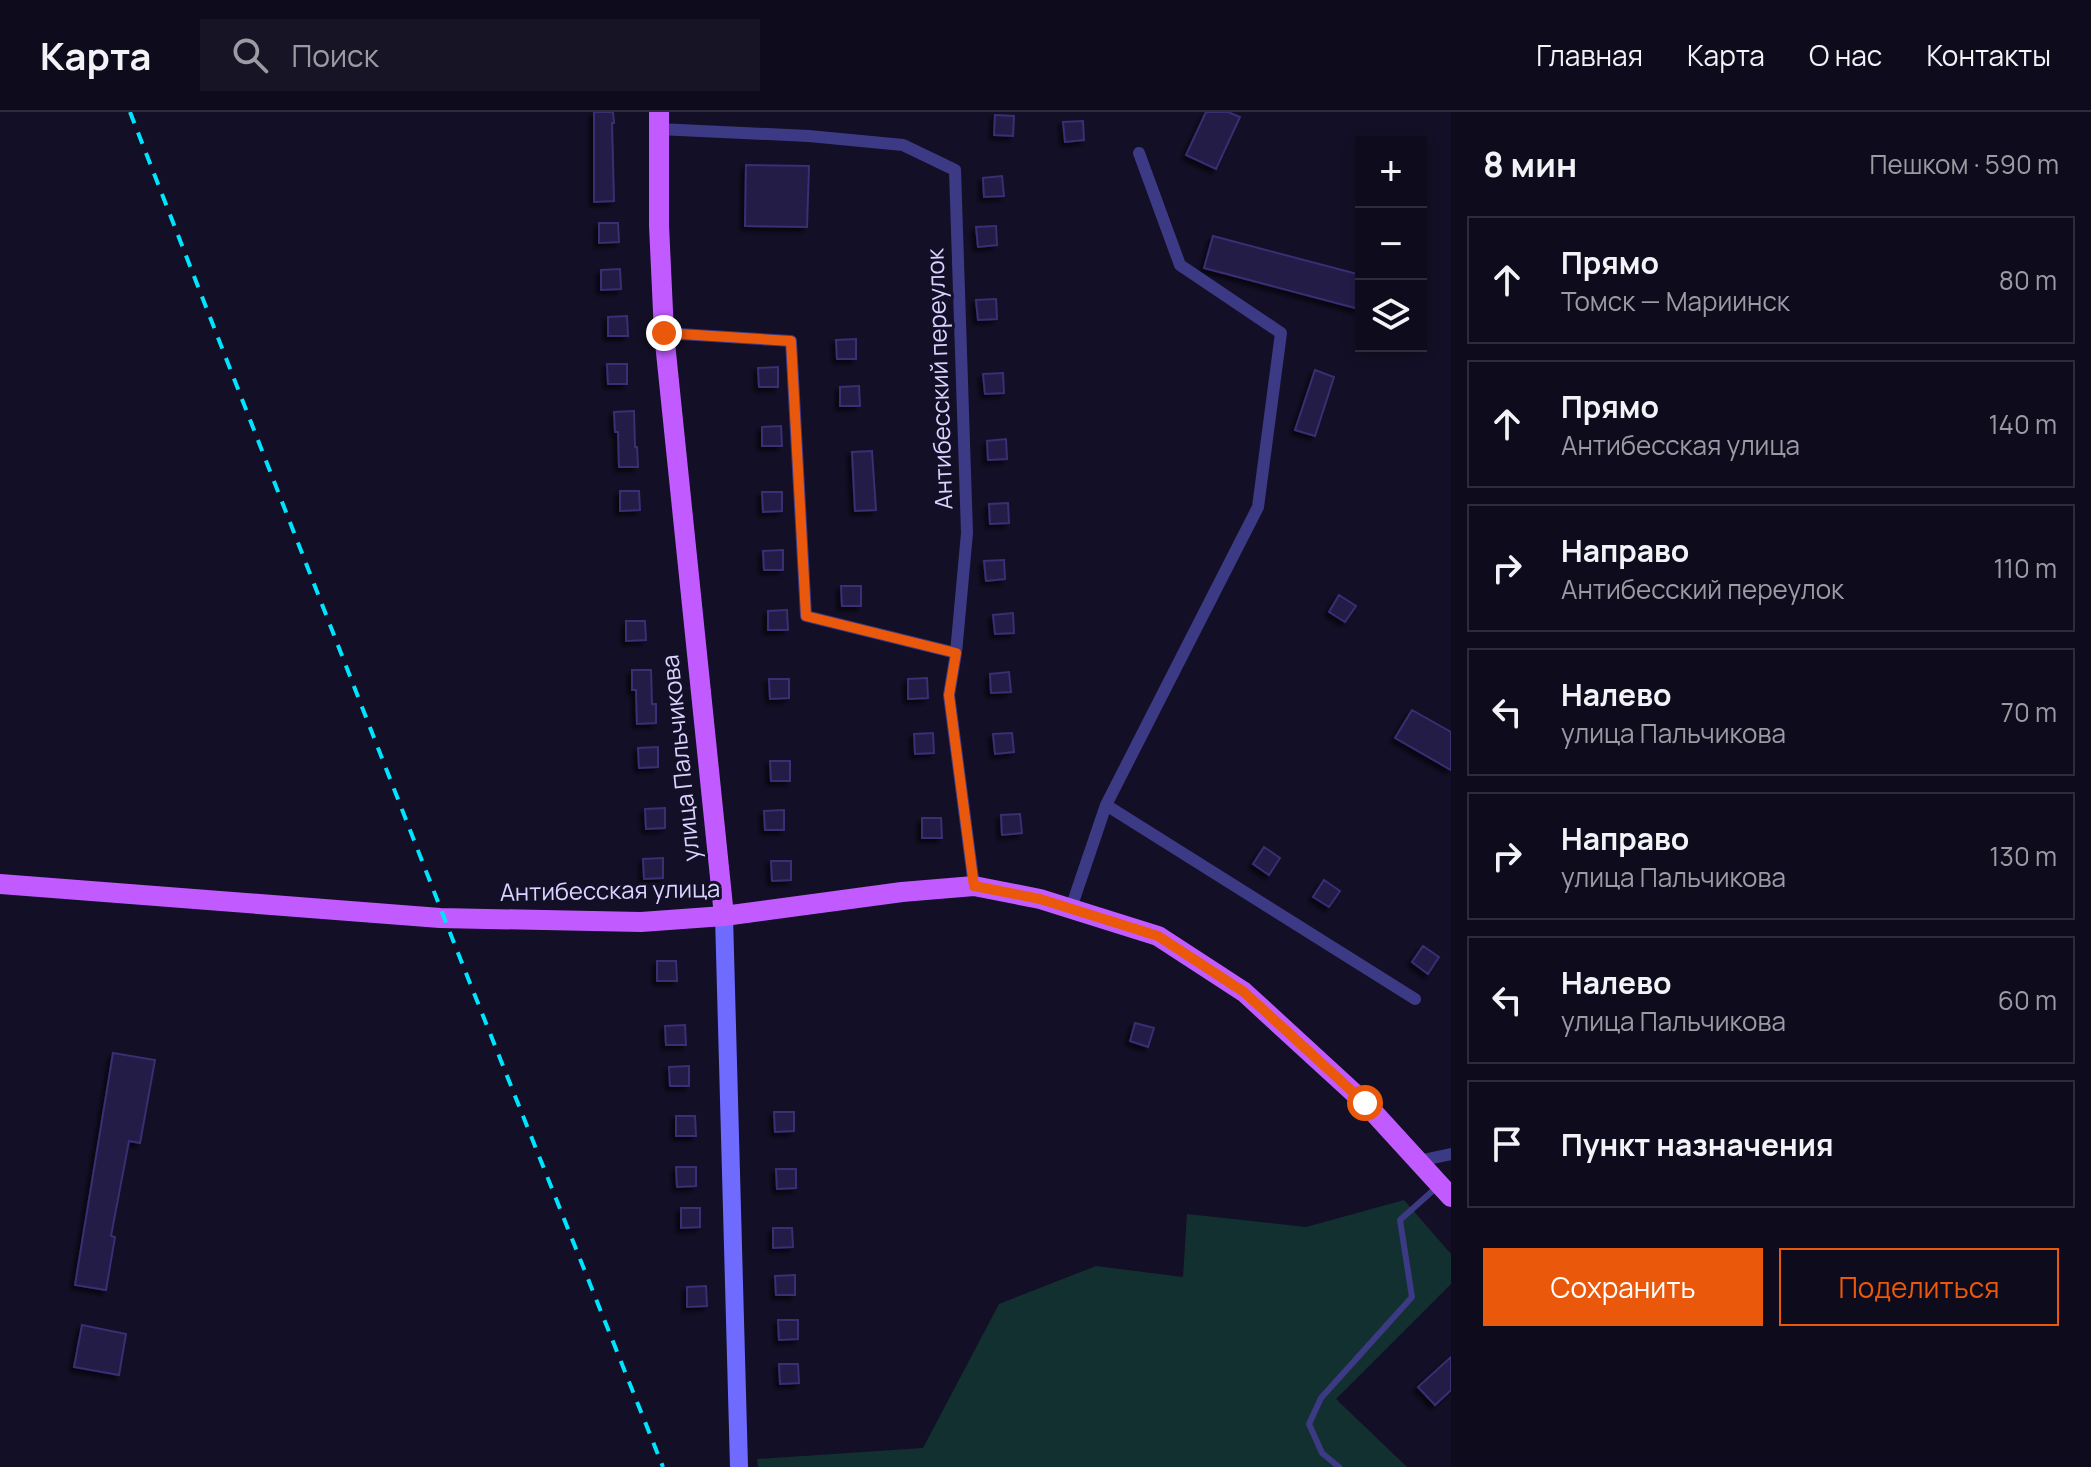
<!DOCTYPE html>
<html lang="ru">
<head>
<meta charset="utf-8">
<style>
	:root { --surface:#0e0b1c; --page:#171425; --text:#f1f3f6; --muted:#9b9ba3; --line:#2e2b3b; --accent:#ea580c }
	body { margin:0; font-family:Manrope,sans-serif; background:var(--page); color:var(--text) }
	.controls { position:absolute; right:24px; top:24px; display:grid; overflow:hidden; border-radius:0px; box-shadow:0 4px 12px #0003 }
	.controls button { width:72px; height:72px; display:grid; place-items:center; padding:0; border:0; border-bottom:2px solid var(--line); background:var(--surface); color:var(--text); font:40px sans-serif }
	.stop { position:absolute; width:24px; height:24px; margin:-18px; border:6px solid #ea580c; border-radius:50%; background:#fff }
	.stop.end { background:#ea580c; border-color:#fff; box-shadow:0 2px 8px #0008 }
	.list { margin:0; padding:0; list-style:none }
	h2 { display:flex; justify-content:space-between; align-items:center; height:104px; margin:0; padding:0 32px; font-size:34px }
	h2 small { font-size:26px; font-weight:400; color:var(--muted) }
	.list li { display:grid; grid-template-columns:52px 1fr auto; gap:24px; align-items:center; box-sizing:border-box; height:128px; margin:0 16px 16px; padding:0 16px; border:2px solid var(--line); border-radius:0px }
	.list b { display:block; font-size:30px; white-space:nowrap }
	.list p { margin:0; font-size:26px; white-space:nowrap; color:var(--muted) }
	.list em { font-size:26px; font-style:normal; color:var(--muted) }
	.actions { display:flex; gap:16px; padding:24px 32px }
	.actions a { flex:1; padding:18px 0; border:2px solid var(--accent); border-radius:0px; text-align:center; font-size:28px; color:var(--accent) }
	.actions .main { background:var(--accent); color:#fff }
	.icon { flex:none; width:44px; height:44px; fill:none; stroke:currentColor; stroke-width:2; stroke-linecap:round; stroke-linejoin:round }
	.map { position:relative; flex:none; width:1451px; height:1355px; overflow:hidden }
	header { display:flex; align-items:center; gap:48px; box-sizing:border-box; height:112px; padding:0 40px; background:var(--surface); border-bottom:2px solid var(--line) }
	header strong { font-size:38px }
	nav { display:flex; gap:44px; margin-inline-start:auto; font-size:28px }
	.search { width:560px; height:72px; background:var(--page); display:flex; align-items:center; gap:20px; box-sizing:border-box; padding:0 28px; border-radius:0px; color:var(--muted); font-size:30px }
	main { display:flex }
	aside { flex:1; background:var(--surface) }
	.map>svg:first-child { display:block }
</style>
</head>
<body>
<header>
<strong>Карта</strong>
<div class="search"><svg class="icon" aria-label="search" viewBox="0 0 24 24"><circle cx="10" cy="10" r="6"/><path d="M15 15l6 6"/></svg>Поиск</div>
<nav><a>Главная</a><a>Карта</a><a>О нас</a><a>Контакты</a></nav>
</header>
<main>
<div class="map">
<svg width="1451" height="1355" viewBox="0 0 1451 1355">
	<defs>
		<filter id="shadow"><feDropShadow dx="-4" dy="4" stdDeviation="2" flood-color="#0009"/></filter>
	</defs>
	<rect width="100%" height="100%" fill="#130f26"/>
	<path fill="#12302f" d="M1404 1088 1451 1142V1172L1336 1287 1407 1355H758L757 1347 923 1336 999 1192 1096 1154 1183 1165 1187 1102 1306 1115Z"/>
	<path fill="#241b47" stroke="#3b2d73" stroke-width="2" filter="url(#shadow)" d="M594 0H613L614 11H612L614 89 594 90Z
		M1206 0H1228L1240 5 1216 57 1186 43Z
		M995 3 1014 4 1013 24 994 23Z
		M1083 9 1084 28 1065 30 1063 10Z
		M746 53 809 54 807 115 745 114Z
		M1002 64 1004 84 984 85 983 66Z
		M599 111H618L619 130 599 131Z
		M996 114 997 133 978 135 976 115Z
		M1213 124 1361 163V189L1359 197 1204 156Z
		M620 157 621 177 601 178V158Z
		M996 187 997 207 978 208 976 188Z
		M627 204 628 224H608V205Z
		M856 227V247H837L836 228Z
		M607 252H627V272H608Z
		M778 255V275H759L758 256Z
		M1315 258 1334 265 1315 324 1295 318Z
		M1003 261 1004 281 985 282 983 262Z
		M859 274 860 294H840V275Z
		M634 299 635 335H637L638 355H619L618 320H615L614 300Z
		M781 314 782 334H762V315Z
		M1006 327 1007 347 988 348 987 329Z
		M872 339 876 398 855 399 852 340Z
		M620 379H639L640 398 620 399Z
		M762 380H782V399L763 400Z
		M1008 391 1009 411 990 412 989 392Z
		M783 438V458H764L763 439Z
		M1004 448 1005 467 986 469 984 449Z
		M841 474H861V494H842Z
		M1339 483 1356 494 1345 510 1329 500Z
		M787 498 788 518H768V499Z
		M1013 501 1014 521 995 522 993 503Z
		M626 509H645L646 528 626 529Z
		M632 558H651L652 592H656V611L637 612 636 578H632Z
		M1009 560 1011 580 991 581 990 562Z
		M927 566 928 586 908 587V567Z
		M769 567H789V586L770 587Z
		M1412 598 1451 620V658L1395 626Z
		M933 621 934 641 915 642 914 622Z
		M1012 621 1014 640 995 642 993 622Z
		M658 635V655L639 656 638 636Z
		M770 649H790V669H771Z
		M665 696V716L646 717 645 697Z
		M784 698V718H765L764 699Z
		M1020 702 1022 721 1002 723 1001 703Z
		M922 706H941L942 726H922Z
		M1264 735 1280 746 1269 763 1253 752Z
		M663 746V766L644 767 643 747Z
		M771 749H791V768L772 769Z
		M1324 768 1340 779 1329 795 1313 785Z
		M1423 834 1439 845 1428 862 1412 850Z
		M657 849H676L677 869H657Z
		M1135 911 1154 916 1148 935 1130 929Z
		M685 913 686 933H666L665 914Z
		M113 941 155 948 140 1031 129 1029 111 1124 115 1125 106 1178 75 1173Z
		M689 954V974H670L669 955Z
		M774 1000H794V1019L775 1020Z
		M676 1004H695L696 1024H676Z
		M676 1055H696V1074L677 1075Z
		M776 1057H796V1076L777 1077Z
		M681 1096H700V1115L681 1116Z
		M773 1116H792L793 1135 773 1136Z
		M795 1163V1183H776L775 1164Z
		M706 1174 707 1194 687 1195V1175Z
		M778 1208H798V1227L779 1228Z
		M82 1213 126 1222 119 1263 74 1255Z
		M1451 1245V1278L1435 1293 1418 1275Z
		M779 1252H798L799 1271 780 1272Z"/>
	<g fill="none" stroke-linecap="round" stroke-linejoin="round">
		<path stroke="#3d3a85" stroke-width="6" d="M1339 1355 1322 1341 1309 1312 1321 1286 1412 1185 1400 1108 1437 1075"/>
		<path stroke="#3d3a85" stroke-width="12" d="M658 17 809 24 903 33 955 58 967 421 956 541 949 583 974 774
			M664 221 791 229 806 504 956 541
			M1106 693 1415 887
			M1071 796 1106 693 1258 395 1281 221 1180 153 1139 41
			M1418 1049 1451 1042"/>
		<path stroke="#6f6bff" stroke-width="18" d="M724 804 739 1355"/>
		<path stroke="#c25bff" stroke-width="20" d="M659 0V113L664 221 724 804
			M0 772 440 806 641 810 724 804 902 780 974 774 1040 787 1158 824 1244 880 1365 991 1451 1085"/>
		<path stroke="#00e5ff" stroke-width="4" stroke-dasharray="12 10" stroke-linecap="butt" d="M130 0 456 836 663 1355"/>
	</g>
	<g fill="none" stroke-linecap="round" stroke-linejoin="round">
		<path stroke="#ea580c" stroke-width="10" d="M664 221 791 229 806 504 956 541 949 583 974 774 1040 787 1158 824 1244 880 1365 991"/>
	</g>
	<g text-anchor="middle" stroke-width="6" stroke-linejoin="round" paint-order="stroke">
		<g font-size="24" fill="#d9d4ff" stroke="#130f26">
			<text transform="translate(940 267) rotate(-92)" y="8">Антибесский переулок</text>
			<text transform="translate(681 646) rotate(-96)" y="8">улица Пальчикова</text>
			<text transform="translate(610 779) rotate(-1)" y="8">Антибесская улица</text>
		</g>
	</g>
</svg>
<div class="controls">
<button>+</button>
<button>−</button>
<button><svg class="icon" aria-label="layers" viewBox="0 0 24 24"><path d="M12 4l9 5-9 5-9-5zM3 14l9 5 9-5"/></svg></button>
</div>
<div class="stop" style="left:1365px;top:991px"></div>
<div class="stop end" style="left:664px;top:221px"></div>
</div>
<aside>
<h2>8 мин<small>Пешком · 590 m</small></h2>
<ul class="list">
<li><svg class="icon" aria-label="ahead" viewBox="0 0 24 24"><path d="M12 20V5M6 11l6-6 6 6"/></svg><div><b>Прямо</b><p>Томск — Мариинск</p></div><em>80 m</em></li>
<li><svg class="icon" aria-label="ahead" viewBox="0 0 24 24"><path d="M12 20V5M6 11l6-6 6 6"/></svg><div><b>Прямо</b><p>Антибесская улица</p></div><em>140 m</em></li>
<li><svg class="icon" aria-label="right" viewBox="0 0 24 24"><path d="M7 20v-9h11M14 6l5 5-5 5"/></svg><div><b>Направо</b><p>Антибесский переулок</p></div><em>110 m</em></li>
<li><svg class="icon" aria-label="left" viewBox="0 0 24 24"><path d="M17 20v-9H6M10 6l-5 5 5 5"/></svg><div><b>Налево</b><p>улица Пальчикова</p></div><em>70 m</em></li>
<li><svg class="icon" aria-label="right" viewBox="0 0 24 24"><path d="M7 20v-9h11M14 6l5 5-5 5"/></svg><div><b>Направо</b><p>улица Пальчикова</p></div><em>130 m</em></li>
<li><svg class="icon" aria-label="left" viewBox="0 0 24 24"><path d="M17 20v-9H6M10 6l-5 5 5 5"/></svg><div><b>Налево</b><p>улица Пальчикова</p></div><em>60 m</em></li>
<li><svg class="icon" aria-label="arrive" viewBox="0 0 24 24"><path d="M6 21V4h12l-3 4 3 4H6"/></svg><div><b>Пункт назначения</b></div></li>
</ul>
<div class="actions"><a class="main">Сохранить</a><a>Поделиться</a></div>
</aside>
</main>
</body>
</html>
